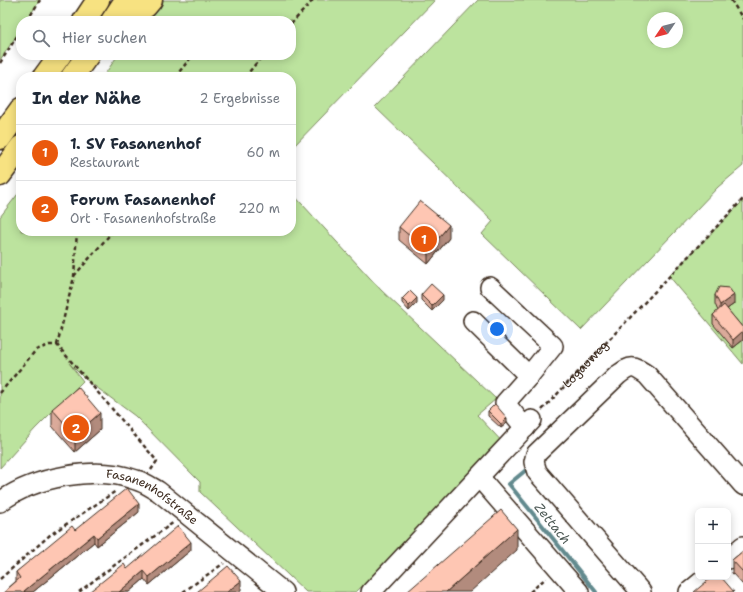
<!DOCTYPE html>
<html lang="de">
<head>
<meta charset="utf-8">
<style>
	:root { --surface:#fff; --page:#f2f2f3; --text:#1f2937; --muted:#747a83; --line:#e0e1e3; --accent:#ea580c }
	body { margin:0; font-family:"Shantell Sans",sans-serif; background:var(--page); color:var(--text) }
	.controls { position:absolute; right:12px; bottom:12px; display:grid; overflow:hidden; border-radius:8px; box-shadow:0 2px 10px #0003 }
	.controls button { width:36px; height:36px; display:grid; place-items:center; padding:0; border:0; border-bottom:1px solid var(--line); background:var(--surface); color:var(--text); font:20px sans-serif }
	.compass { position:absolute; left:647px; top:12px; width:36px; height:36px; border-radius:50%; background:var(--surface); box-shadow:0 2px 10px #0003; rotate:235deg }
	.you { position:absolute; left:497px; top:329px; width:14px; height:14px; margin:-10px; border:3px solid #fff; border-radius:50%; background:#1a73e8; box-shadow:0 0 0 6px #1a73e833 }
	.badge { display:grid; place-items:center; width:26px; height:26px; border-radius:50%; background:var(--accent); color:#fff; font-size:13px; font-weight:700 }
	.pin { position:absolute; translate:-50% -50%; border:2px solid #fff; box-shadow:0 1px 4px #0006 }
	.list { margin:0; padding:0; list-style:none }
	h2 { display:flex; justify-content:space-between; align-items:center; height:52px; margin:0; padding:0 16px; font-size:17px }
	h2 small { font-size:13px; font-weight:400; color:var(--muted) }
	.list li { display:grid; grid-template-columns:26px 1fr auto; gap:12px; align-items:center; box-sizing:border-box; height:56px; padding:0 16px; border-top:1px solid var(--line) }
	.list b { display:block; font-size:15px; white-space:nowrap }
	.list p { margin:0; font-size:13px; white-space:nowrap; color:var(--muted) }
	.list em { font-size:13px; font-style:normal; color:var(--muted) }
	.icon { flex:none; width:22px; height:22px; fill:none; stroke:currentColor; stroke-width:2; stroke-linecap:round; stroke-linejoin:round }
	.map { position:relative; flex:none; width:743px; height:592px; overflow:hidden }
	.search { position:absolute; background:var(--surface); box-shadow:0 2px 10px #0003; left:16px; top:16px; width:280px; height:44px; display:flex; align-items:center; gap:10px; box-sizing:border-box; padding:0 14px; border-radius:16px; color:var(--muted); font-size:15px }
	.panel { position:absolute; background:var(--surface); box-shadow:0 2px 10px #0003; left:16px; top:72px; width:280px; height:164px; border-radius:16px }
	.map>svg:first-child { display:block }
</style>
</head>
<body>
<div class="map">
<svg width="743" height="592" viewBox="0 0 743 592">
	<rect width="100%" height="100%" fill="#fff"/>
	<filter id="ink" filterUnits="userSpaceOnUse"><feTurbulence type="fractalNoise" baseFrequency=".025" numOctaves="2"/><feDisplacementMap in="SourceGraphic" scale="8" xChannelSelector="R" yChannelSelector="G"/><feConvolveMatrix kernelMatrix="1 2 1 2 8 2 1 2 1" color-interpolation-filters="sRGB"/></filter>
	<g filter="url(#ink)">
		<path fill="#bce39e" stroke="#7c865e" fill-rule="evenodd" d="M0 0H40L26 21H21V29L0 60Z
			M161 0H435L291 149V77H103L118 55H291V21H145Z
			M478 0H743V166L718 187 581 330 482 234 493 221 375 107ZM653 18H677V42H653Z
			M21 190V231H291V192L381 290 496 399 477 415 507 447 356 592H306L200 492V482L135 416 84 378 69 363 83 381 35 429 0 468V217Z
			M743 201V364L669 276Z"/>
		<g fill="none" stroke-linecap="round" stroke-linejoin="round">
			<path stroke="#628a8e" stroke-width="4" d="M526 470 509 484 596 592"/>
			<defs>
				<g id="minor">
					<path d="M490 287 553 346 529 376 505 403 525 428"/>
					<path d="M473 321 529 376"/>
					<path d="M479 477 579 592"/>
					<path id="s2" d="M0 502C34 477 96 465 136 480 144 482 151 487 158 491L283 592"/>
					<path d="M728 559 743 546"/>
					<path d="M371 592 532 420"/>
					<path d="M641 592 537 472 534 462 536 454 618 375C632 365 633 366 647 375L743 485"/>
					<path d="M689 592 707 577"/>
				</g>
				<path id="highway" d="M84 21 98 0
					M112 21 126 0
					M125 21 146 6 151 0
					M44 77 60 55
					M72 77 88 55
					M0 138 21 109
					M0 175 21 147"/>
			</defs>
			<use href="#minor" stroke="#3b2a1e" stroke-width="22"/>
			<use href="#highway" stroke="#3b2a1e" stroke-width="25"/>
			<g stroke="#3b2a1e" stroke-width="2.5" stroke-dasharray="4 3" stroke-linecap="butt">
				<path d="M731 0 743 19"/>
				<path d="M27 21 40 0"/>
				<path d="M291 24 313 0"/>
				<path d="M0 63 21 30"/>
				<path d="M175 77 193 55"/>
				<path d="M245 77 263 55"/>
				<path d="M74 276 113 231"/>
				<path d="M57 345 74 277 77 231"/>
				<path d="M0 393 36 350 49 345H57L157 461 151 470"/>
				<path id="s1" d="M542 410 743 199"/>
				<path d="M0 579 50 535 116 491"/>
				<path d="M79 592 97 578 174 522"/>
				<path d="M183 592 224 563"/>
				<path d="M530 592 546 578"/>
			</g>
			<use href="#minor" stroke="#fff" stroke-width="19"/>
			<use href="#highway" stroke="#f7e281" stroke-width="22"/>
		</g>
		<path fill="#daaa9a" stroke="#3b2a1e" d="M399 227 449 238 428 264 399 240Z
			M421 295 443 300 432 311 421 300Z
			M715 295 734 304 727 309 743 328V340L733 348 713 324V315L718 311 715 304Z
			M402 299 417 303 409 311 402 303Z
			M52 409 100 430 75 452 52 426Z
			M488 411 507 423 501 428 488 416Z
			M139 512 97 546 94 542 33 592H4L16 581V572L75 530Z
			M191 550 149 585 144 579 129 592H89L127 569Z
			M743 551V585L732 573V560Z"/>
		<path fill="#b28b7d" stroke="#3b2a1e" d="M449 225V238L428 264V251Z
			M443 295V300L432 311V306Z
			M734 295V304L720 314V305Z
			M417 298V303L409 311V306Z
			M743 331V340L733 348V340Z
			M100 413V430L75 452V435Z
			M507 418V423L501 428V424Z
			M139 504V512L97 546V538Z
			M517 529V550L470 592H446Z
			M94 534V542L33 592H24V591Z
			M191 542V550L149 585V577Z
			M144 571V579L129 592H119Z
			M241 581V590L238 592H227Z"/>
		<path fill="#fec6b3" stroke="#3b2a1e" d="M420 201 449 225 428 251 399 227Z
			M431 284 443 295 432 306 421 295Z
			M719 287 729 288 734 295 720 305 715 295Z
			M410 291 417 298 409 306 402 299Z
			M724 305 743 328V331L733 340 713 315Z
			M78 387 100 413 75 435 52 409Z
			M495 404 507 418 501 424 488 411Z
			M127 488 139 504 97 538 94 534 24 591 25 592H4L20 578 16 572 72 526 75 530Z
			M501 510 517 529 446 592H407Z
			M178 526 191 542 149 577 144 571 119 592H89L124 564 127 569Z
			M743 551V572L732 560Z
			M228 566 241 581 227 592H197Z
			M712 577H721L734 592H694Z"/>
	</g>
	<g text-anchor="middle" stroke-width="3" stroke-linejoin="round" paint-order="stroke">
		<g font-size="12" fill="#3b2a1e" stroke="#fff">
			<text dy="4" stroke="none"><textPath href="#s1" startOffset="63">Logauweg</textPath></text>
			<text dy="4" stroke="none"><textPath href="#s2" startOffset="164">Fasanenhofstraße</textPath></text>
		</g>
		<g font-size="13" font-style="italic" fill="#4e5a56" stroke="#fff">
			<text transform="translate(553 523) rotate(51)" y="5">Zettach</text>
		</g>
	</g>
</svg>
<div class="controls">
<button>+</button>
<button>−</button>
</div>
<svg class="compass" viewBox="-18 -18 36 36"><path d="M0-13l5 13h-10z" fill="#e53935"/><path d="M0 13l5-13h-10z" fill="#747a83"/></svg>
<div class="you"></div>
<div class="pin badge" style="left:424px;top:239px">1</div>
<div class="pin badge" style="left:76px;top:428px">2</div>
<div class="search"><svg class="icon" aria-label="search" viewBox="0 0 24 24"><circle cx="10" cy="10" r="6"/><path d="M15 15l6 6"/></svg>Hier suchen</div>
<section class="panel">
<h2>In der Nähe<small>2 Ergebnisse</small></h2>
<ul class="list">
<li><span class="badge">1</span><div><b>1. SV Fasanenhof</b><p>Restaurant</p></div><em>60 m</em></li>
<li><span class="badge">2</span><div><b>Forum Fasanenhof</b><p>Ort · Fasanenhofstraße</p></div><em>220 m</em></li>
</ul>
</section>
</div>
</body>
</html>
